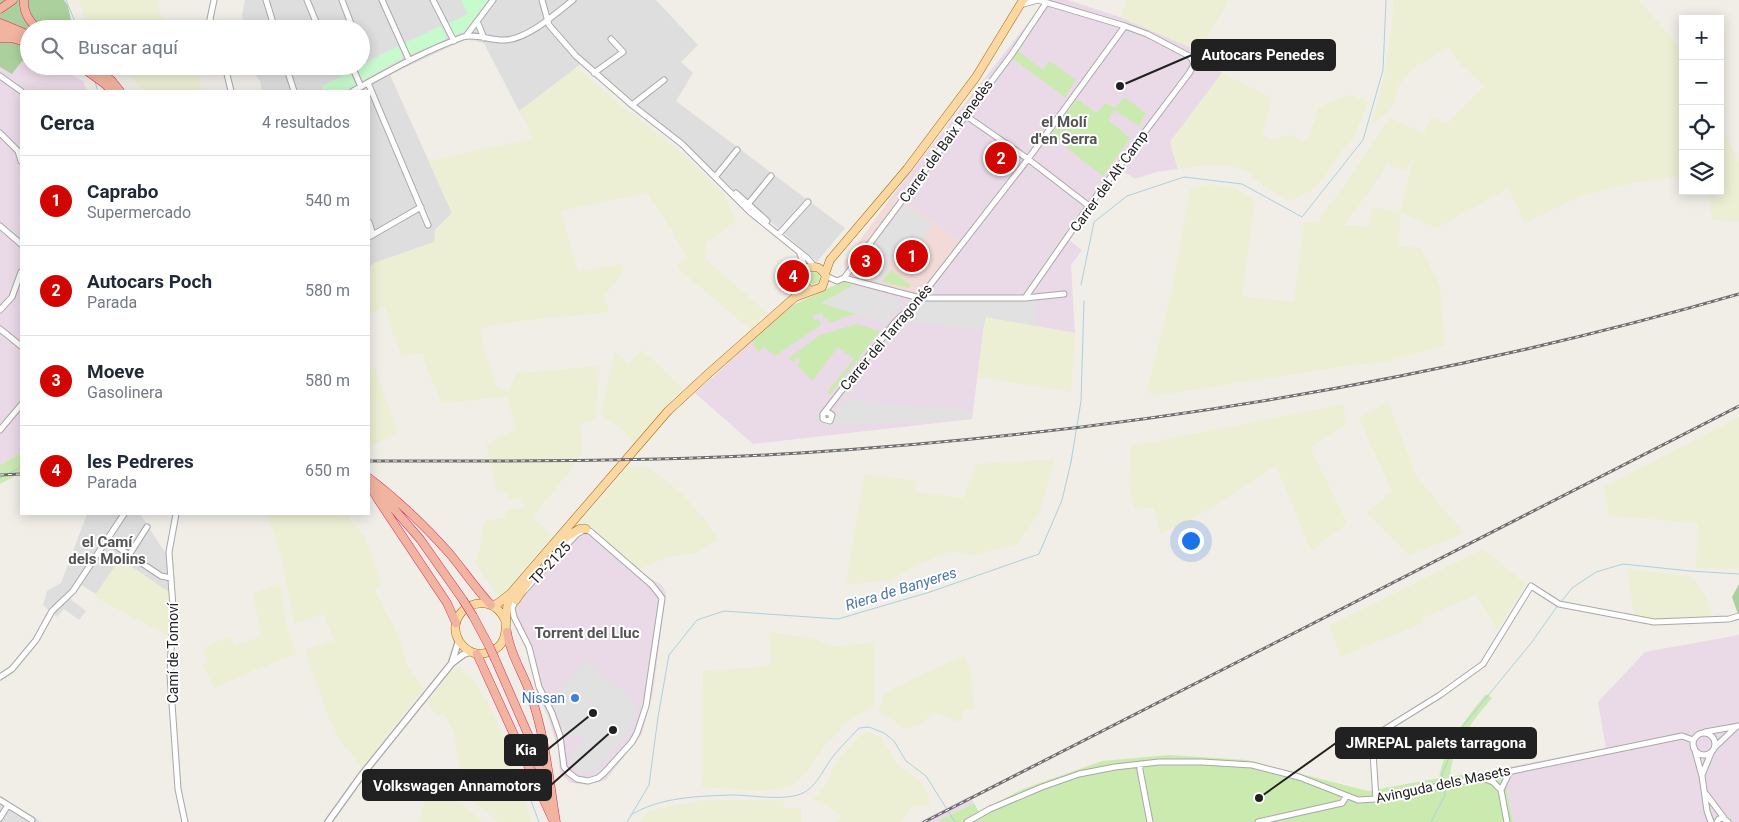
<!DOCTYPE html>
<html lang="es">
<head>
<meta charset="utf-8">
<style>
	:root { --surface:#fff; --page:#f6f6f7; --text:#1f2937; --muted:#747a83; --line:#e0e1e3; --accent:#d10501 }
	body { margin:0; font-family:Roboto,sans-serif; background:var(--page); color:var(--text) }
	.controls { position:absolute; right:15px; top:15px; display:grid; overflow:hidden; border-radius:0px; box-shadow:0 2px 12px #0003 }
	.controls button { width:45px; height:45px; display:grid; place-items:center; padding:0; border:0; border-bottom:1px solid var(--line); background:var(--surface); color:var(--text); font:25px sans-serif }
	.you { position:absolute; left:1190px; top:540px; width:18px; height:18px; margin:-12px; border:4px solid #fff; border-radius:50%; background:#1a73e8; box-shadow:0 0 0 8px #1a73e833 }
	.badge { display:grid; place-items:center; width:32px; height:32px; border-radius:50%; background:var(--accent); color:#fff; font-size:16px; font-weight:700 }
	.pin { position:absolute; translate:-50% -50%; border:2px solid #fff; box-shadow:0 1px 5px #0006 }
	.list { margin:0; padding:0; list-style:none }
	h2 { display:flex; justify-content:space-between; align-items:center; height:65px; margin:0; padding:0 20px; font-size:21px }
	h2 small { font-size:16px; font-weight:400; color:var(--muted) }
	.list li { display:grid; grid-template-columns:32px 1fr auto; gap:15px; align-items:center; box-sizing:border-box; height:90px; padding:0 20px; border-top:1px solid var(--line) }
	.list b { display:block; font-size:19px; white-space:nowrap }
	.list p { margin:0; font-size:16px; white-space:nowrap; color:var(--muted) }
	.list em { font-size:16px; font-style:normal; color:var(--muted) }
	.icon { flex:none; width:28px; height:28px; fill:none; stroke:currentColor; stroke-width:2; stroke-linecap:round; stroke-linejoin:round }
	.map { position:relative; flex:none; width:1739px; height:822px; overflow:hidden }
	.search { position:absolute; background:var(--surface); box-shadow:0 2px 12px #0003; left:20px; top:20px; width:350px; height:55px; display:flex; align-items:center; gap:12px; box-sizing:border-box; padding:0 18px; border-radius:28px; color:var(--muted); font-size:19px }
	.panel { position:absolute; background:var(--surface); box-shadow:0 2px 12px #0003; left:20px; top:90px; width:350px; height:425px; border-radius:0px }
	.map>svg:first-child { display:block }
</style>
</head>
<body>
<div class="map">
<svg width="1739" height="822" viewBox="0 0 1739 822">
	<rect width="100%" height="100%" fill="#f1eee8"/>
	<path fill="#dfdede" d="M245 0H656L698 45 681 62 693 73 676 101 845 228 817 262 666 131 583 62 520 113 484 43 466 39 390 75 452 213 435 230V242L377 262 369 267V91H262L260 81 251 70 250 66H361V29H244L242 15Z
		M87 514H140L168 557 170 593 120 559 96 594 81 585 70 599 86 611 79 620 64 609 57 617 43 605 47 591 61 583Z
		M0 799 33 816 41 822H0Z"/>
	<path fill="#f1dad8" d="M893 195 961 241 917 301 846 281 844 262Z"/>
	<path fill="#eadae7" d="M1046 0H1068L1120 17 1199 51 1222 73 1170 142 1178 169 1156 172 1135 179 1120 169 1069 240 1082 250 1071 265 1075 333 985 317 972 419 753 444 695 393 792 305 846 281 917 300 961 241 893 195Z
		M0 51 29 54V66H55L83 81 87 91H21V453L0 465Z
		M581 525 606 539 648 577 662 585 666 594 653 692 642 734 606 780 588 785 571 783 560 774 558 749 548 717 537 692 528 652 511 618 509 609 511 599 573 530Z
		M1739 635V822H1513L1503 768 1606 748 1598 702 1645 652Z
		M970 796 974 803 936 822H919Z"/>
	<path fill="#edefd4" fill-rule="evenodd" d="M78 0H158L159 10 167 29H90Z
		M1127 0H1229L1199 51 1120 17Z
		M1393 0H1639L1671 37 1683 54V176L1634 183 1579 197 1525 223 1508 188 1437 228 1401 213 1398 246 1421 248 1440 286 1445 345 1387 362 1353 365 1154 396 1147 391 1172 290 1190 189 1209 184 1235 188 1255 200 1242 296 1294 302 1304 223 1318 222 1390 118 1424 133 1431 117 1448 123 1484 86 1462 66 1449 48 1414 67 1399 85 1394 104 1390 111 1371 125 1385 74 1393 14ZM1414 157 1400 212 1372 207 1368 226 1344 225 1374 185 1387 164 1405 171Z
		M123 66H195L199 75 201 85 200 91H142Z
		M577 67 617 102 686 156 723 193 736 221 706 243 705 258 767 313 750 329 676 267 686 257 672 231 647 193 561 211 578 272 621 263 623 271 604 297 609 312 519 321 481 328 483 346 497 387 508 392 516 373 600 366 595 421 581 423 582 452 563 480 532 517 543 526 551 538 511 584 498 596 475 562 480 549 483 526 487 520 506 518V510L523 508 521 498 508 500 507 491 497 493 486 444 516 429 507 397 442 403 424 362 425 353 402 356 393 335 385 306 369 315V267L377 262 434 242 435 232 452 213 429 161 532 138 527 125 519 111Z
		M1222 73 1272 98 1262 135 1274 140 1289 134 1306 142 1315 120 1318 107 1352 94 1368 103 1352 141 1344 147 1330 170 1314 189 1295 199 1286 200 1251 178V173L1231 166 1207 165 1178 169 1170 142Z
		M1720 122 1739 162V222L1712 220 1709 191H1720Z
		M985 317 1075 333 1071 392 978 377Z
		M642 350 683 388 634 443 620 428 601 414 614 352 629 363Z
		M375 368 398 432 374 445 369 446V371Z
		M1388 401 1416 476 1464 533 1409 556 1366 512 1392 492 1359 418Z
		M1344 404 1346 425 1310 447 1347 523 1311 551 1276 466 1203 513 1160 534 1154 508 1134 509 1129 487 1131 446Z
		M1739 417V569L1696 568 1698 523 1609 516 1604 487Z
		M1055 459 1039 514 1018 544 969 556 953 551 918 564 891 580 846 585 864 474 917 481 916 492 963 498 976 464Z
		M628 467H648L681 492 704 519 718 540 709 544 698 553 667 557 640 569 581 525 582 520Z
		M268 514H349L351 522 364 535 382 584 375 591 399 637 407 666 424 688 362 768 338 737 327 714 305 650 334 640 323 614 294 624 281 557Z
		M1483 549 1526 584 1497 630 1476 595 1421 619 1423 623 1341 657 1329 626Z
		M120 559 170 593 169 636 94 597Z
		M1627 569 1690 576 1696 581 1706 596 1713 618 1657 621 1634 617Z
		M280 583 287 628 297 654 255 670 215 688 202 665 208 662 203 648 230 636 235 645 261 636 253 593Z
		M770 632 813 638 832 647 874 642V706L848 721 836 733 832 740 827 741 807 772 791 786 773 790 758 791 702 787 703 671 757 667 770 664Z
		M962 656 966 659 972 678 974 707 972 710H964L961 720 957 722 938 713 932 714 919 725 904 729 893 720 881 714 879 708 882 703 883 696 890 690Z
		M460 666 472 679 488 703 501 732 505 752 517 773 531 822H498L466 795 457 756 454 733 444 713 436 716 427 703 453 669Z
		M870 733 881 737 898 766 918 779 928 793 930 804 912 808 901 822H835L841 816 836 812 813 799 824 788 836 762 861 734Z
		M436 779 482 822H419L424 803Z
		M704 800H783L784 808H801V822H640L650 810Z"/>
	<path fill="#cbeaaf" d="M1018 51 1043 70 1050 61 1076 80 1065 97 1012 58Z
		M1124 97 1146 113 1139 126 1114 110 1108 120 1130 138 1103 176 1050 135 1077 99 1097 113 1105 103 1116 108Z
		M891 270 911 285 909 288 882 282Z
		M808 278a6 6 0 1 1 12 0a6 6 0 1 1-12 0Z
		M844 282 854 285 821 303 856 314 828 323 827 317 824 318 822 313 813 315 814 320 819 319 821 325 775 356 764 347 759 352 752 342 791 307 830 287Z
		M857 324 880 331 830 395 827 392 854 359 838 347 812 381 797 365 801 360 797 357 794 362 789 358 820 335Z
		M21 453V473L0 484V465Z
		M1486 694 1492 698C1474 719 1451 748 1450 777L1503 768 1513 822H936L974 803 979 812 1023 789 1102 761 1169 755 1247 760 1368 791 1439 778C1445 744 1465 720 1486 694Z"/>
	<path fill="#abd09d" d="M0 0H64L68 6 73 29H29V59L22 61 12 74 0 67Z
		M1739 584V614H1738L1732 597Z"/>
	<path fill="#c7facc" d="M461 0H489L465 31 454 36 447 24 468 14Z
		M441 26 446 37 445 40 412 54 408 53 404 43Z
		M398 46 403 56 401 59 363 80H360L356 68Z
		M350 72 356 85 344 91H323L322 86Z"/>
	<path fill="#e1e1e1" d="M905 205 932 225 919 245 908 238 887 266 890 269 880 282 863 277 874 261 865 255Z
		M854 285 898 299 900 303 898 310 885 323 821 303Z
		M1037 299 1036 326 986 317 983 329 904 322 924 300Z
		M849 400 973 411 972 419 853 425 836 422 837 418 830 427 827 428 816 419 818 413 825 404 834 410 838 417 839 413 834 409Z
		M586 660 638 705 633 724 627 735 600 765 594 771 587 773 578 770 569 759 584 739 579 734 566 737 553 698Z"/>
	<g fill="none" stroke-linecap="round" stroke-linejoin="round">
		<path stroke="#a9d1de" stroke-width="1" d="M66 0 78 29
			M95 82 98 91
			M1081 285 1094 222 1127 196 1184 177 1242 184 1302 217 1363 140 1383 70 1386 0
			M0 478 21 467
			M1561 602 1572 588 1596 572 1623 564 1690 571 1739 574
			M1443 784 1442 774 1463 726 1532 642 1558 605
			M530 798 539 822
			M631 815C659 797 700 796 732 795 754 795 791 803 808 790 818 782 824 769 831 759 839 748 850 738 859 728L869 727 884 733 894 741 906 761 926 776 955 822
			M627 822 649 785 658 717 669 655 697 620 724 611 838 619 930 592 1039 554 1062 500 1071 462 1081 401 1084 301
			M1431 822 1445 795 1444 787"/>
		<defs>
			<path id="minor" d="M266 0 275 29
				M307 0 319 29
				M342 0 353 29
				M382 0 409 60
				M433 0 454 41
				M542 0 549 25 576 56 632 105 682 144 750 212 807 258 814 266
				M1020 5 1038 0
				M477 21 484 38
				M214 29 210 19 214 0
				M466 36 493 0
				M225 66 231 91
				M286 66 294 91
				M352 66 361 87
				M594 73 623 52 611 39
				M0 76 21 91
				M368 83 428 225
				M353 91C389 71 424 51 463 37 475 33 492 41 505 40 528 39 555 14 573 0
				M632 105 664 80
				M965 115 1028 159 1089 206
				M0 133 18 151 21 161
				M716 176 737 150
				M736 193 767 221
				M749 203 771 176
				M369 222 373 235
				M0 226 21 244
				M779 234 808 202
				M369 237 421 207
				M800 254 804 265 803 272
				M826 276 837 281 844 278 920 298H1025L1064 294
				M844 278 1012 54 1046 3
				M1025 298 1089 206 1190 72 1194 64 1191 57 1147 34 1125 26 1038 0
				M0 310 12 297 21 272
				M0 329 21 346
				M825 412 829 413 832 415 830 421 823 419V414L895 322 920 298 1028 159 1125 26
				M0 430 21 405
				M176 514 169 552 173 607 170 675 178 789 185 822
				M586 529 591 532 652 585 662 598 646 706 637 733 632 742 604 773 598 778 588 781 577 779 569 773 564 767 560 736 552 713 539 687 529 647 514 617 512 608 516 600 542 571 577 534Z
				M107 540 161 576 171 578
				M129 555 147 527
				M0 677 12 669 36 640 52 611 73 591 124 514
				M1705 732 1739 726
				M1693 744a11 11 0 1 1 22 0a11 11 0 1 1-22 0Z
				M1694 747 1702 776 1707 811 1711 822
				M1715 747 1736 727
				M1140 764V770L1150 822
				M1702 775 1711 753
				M1480 777 1493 782 1501 790
				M1706 794 1724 818
				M1376 799 1373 753 1379 733 1440 695 1483 664 1531 586 1559 604 1654 622 1729 619 1739 616
				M0 800 32 820
				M0 818 8 805
				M967 822 990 809 1042 787 1079 774 1115 767 1159 762H1202L1252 765 1299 777 1358 800 1376 799 1682 736 1693 740
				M1258 822 1342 803 1346 797
				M1507 822 1501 790 1510 771
				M1717 822 1719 819 1723 818 1728 822"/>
			<path id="tertiary" d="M452 662 459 640
				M328 822 361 776 452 663 464 654 471 652"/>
			<path id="primary" d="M825 274 830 260 907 169 976 77 1023 0
				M559 542 579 529H586
				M516 600 530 578
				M491 605 497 604 511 593 668 411 709 373 795 297 822 287 826 276C821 268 817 265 807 268L802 276 803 283 810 291
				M505 620C489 585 442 611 459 641 463 647 468 651 474 653 479 654 484 654 489 652 515 644 501 614 510 596"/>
			<path id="trunk" d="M24 0C23 12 29 20 37 29
				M0 9 13 0
				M0 23 29 35
				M0 30 24 38
				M0 38H11L29 43
				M80 66 105 84 112 91
				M94 66 112 81 120 91
				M369 478C398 500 425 526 450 554 464 571 476 589 491 605
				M369 483 377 498 447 603 456 623
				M375 487 420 539 463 600
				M473 616 489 646
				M507 632C510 654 523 673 530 693 545 734 549 779 556 822
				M477 654 552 818
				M495 659 534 748 547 795"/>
		</defs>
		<use href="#minor" stroke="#a8a8a8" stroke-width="7"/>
		<use href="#tertiary" stroke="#a8a8a8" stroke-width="8"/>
		<use href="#primary" stroke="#9e6d01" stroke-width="9"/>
		<use href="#trunk" stroke="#db2a63" stroke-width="9"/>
		<use href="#minor" stroke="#fff" stroke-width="5"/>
		<use href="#tertiary" stroke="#fff" stroke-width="5.5"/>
		<use href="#primary" stroke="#fbd7a3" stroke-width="8"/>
		<use href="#trunk" stroke="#f1b4a1" stroke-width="8"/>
		<defs>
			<path id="rail" d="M369 461C513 461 657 462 800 453 1117 433 1434 382 1739 294
				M0 475 21 474
				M924 822 1739 406"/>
		</defs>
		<use href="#rail" stroke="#6f6f6f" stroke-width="3"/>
		<use href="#rail" stroke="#fff" stroke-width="1" stroke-dasharray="4" stroke-linecap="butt"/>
		<defs>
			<path id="trunk-bridge" d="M463 600 473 616
				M489 646 495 659"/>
		</defs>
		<use href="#trunk-bridge" stroke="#db2a63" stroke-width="9" stroke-linecap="butt"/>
		<use href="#trunk-bridge" stroke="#f1b4a1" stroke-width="8"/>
	</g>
	<circle fill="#3f7fe0" stroke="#fff" stroke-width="2" cx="575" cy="698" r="5"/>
	<g text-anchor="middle" stroke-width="4" stroke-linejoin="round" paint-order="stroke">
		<g font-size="14" fill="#212121" stroke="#fff">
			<text transform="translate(946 141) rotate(-54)" y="5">Carrer del Baix Penedès</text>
			<text transform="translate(1109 181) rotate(-54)" y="5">Carrer del Alt Camp</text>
			<text transform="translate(886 337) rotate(-50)" y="5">Carrer del Tarragonés</text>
			<text transform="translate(550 563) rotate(-47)" y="5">TP-2125</text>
			<text transform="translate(173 653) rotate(-90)" y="5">Camí de Tomoví</text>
			<text transform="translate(1443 784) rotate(-12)" y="5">Avinguda dels Masets</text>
		</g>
		<g font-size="14" fill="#366cbe" stroke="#fff" text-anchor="end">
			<text x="565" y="703">Nissan</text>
		</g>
		<g font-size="15" font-weight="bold" fill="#545454" stroke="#fff">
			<text x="1064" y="127">el Molí<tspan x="1064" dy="17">d'en Serra</tspan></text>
			<text x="107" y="547">el Camí<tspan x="107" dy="17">dels Molins</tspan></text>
			<text x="587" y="638">Torrent del Lluc</text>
		</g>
		<g font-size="15" font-style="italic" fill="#4a78aa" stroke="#fff">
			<text transform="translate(901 589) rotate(-17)" y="5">Riera de Banyeres</text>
		</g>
	</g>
	<path fill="none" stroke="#212121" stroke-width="2" d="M1120 86L1192 55M1259 798L1336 743M593 713L547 750M613 730L551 785"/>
	<g fill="#212121" stroke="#fff" stroke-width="2">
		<circle cx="1120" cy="86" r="5"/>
		<circle cx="1259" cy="798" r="5"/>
		<circle cx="593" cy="713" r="5"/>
		<circle cx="613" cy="730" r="5"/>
	</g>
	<g fill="#212121" stroke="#212121" stroke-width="2">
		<rect x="1192" y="40" width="143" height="30" rx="5"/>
		<rect x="1336" y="728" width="200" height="30" rx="5"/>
		<rect x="505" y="735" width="42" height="30" rx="5"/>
		<rect x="363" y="770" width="188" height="30" rx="5"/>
	</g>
	<g font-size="15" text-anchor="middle" font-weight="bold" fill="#fff">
		<text x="1263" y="60">Autocars Penedes</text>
		<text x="1436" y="748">JMREPAL palets tarragona</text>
		<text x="526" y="755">Kia</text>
		<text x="457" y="791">Volkswagen Annamotors</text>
	</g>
</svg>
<div class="controls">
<button>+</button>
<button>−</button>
<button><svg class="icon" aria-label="locate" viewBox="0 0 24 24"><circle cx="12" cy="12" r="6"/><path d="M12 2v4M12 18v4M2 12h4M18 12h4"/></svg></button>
<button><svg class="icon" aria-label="layers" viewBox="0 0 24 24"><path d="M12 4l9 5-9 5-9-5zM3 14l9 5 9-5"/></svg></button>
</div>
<div class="you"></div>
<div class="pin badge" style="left:912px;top:256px">1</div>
<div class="pin badge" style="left:1001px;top:158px">2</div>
<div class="pin badge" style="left:866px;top:261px">3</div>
<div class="pin badge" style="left:793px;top:276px">4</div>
<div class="search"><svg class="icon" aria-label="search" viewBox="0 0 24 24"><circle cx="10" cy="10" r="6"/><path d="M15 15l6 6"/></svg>Buscar aquí</div>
<section class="panel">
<h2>Cerca<small>4 resultados</small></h2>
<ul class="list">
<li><span class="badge">1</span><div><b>Caprabo</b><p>Supermercado</p></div><em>540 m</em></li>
<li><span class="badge">2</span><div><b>Autocars Poch</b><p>Parada</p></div><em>580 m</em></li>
<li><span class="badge">3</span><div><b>Moeve</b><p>Gasolinera</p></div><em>580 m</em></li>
<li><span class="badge">4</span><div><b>les Pedreres</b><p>Parada</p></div><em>650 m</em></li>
</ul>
</section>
</div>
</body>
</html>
